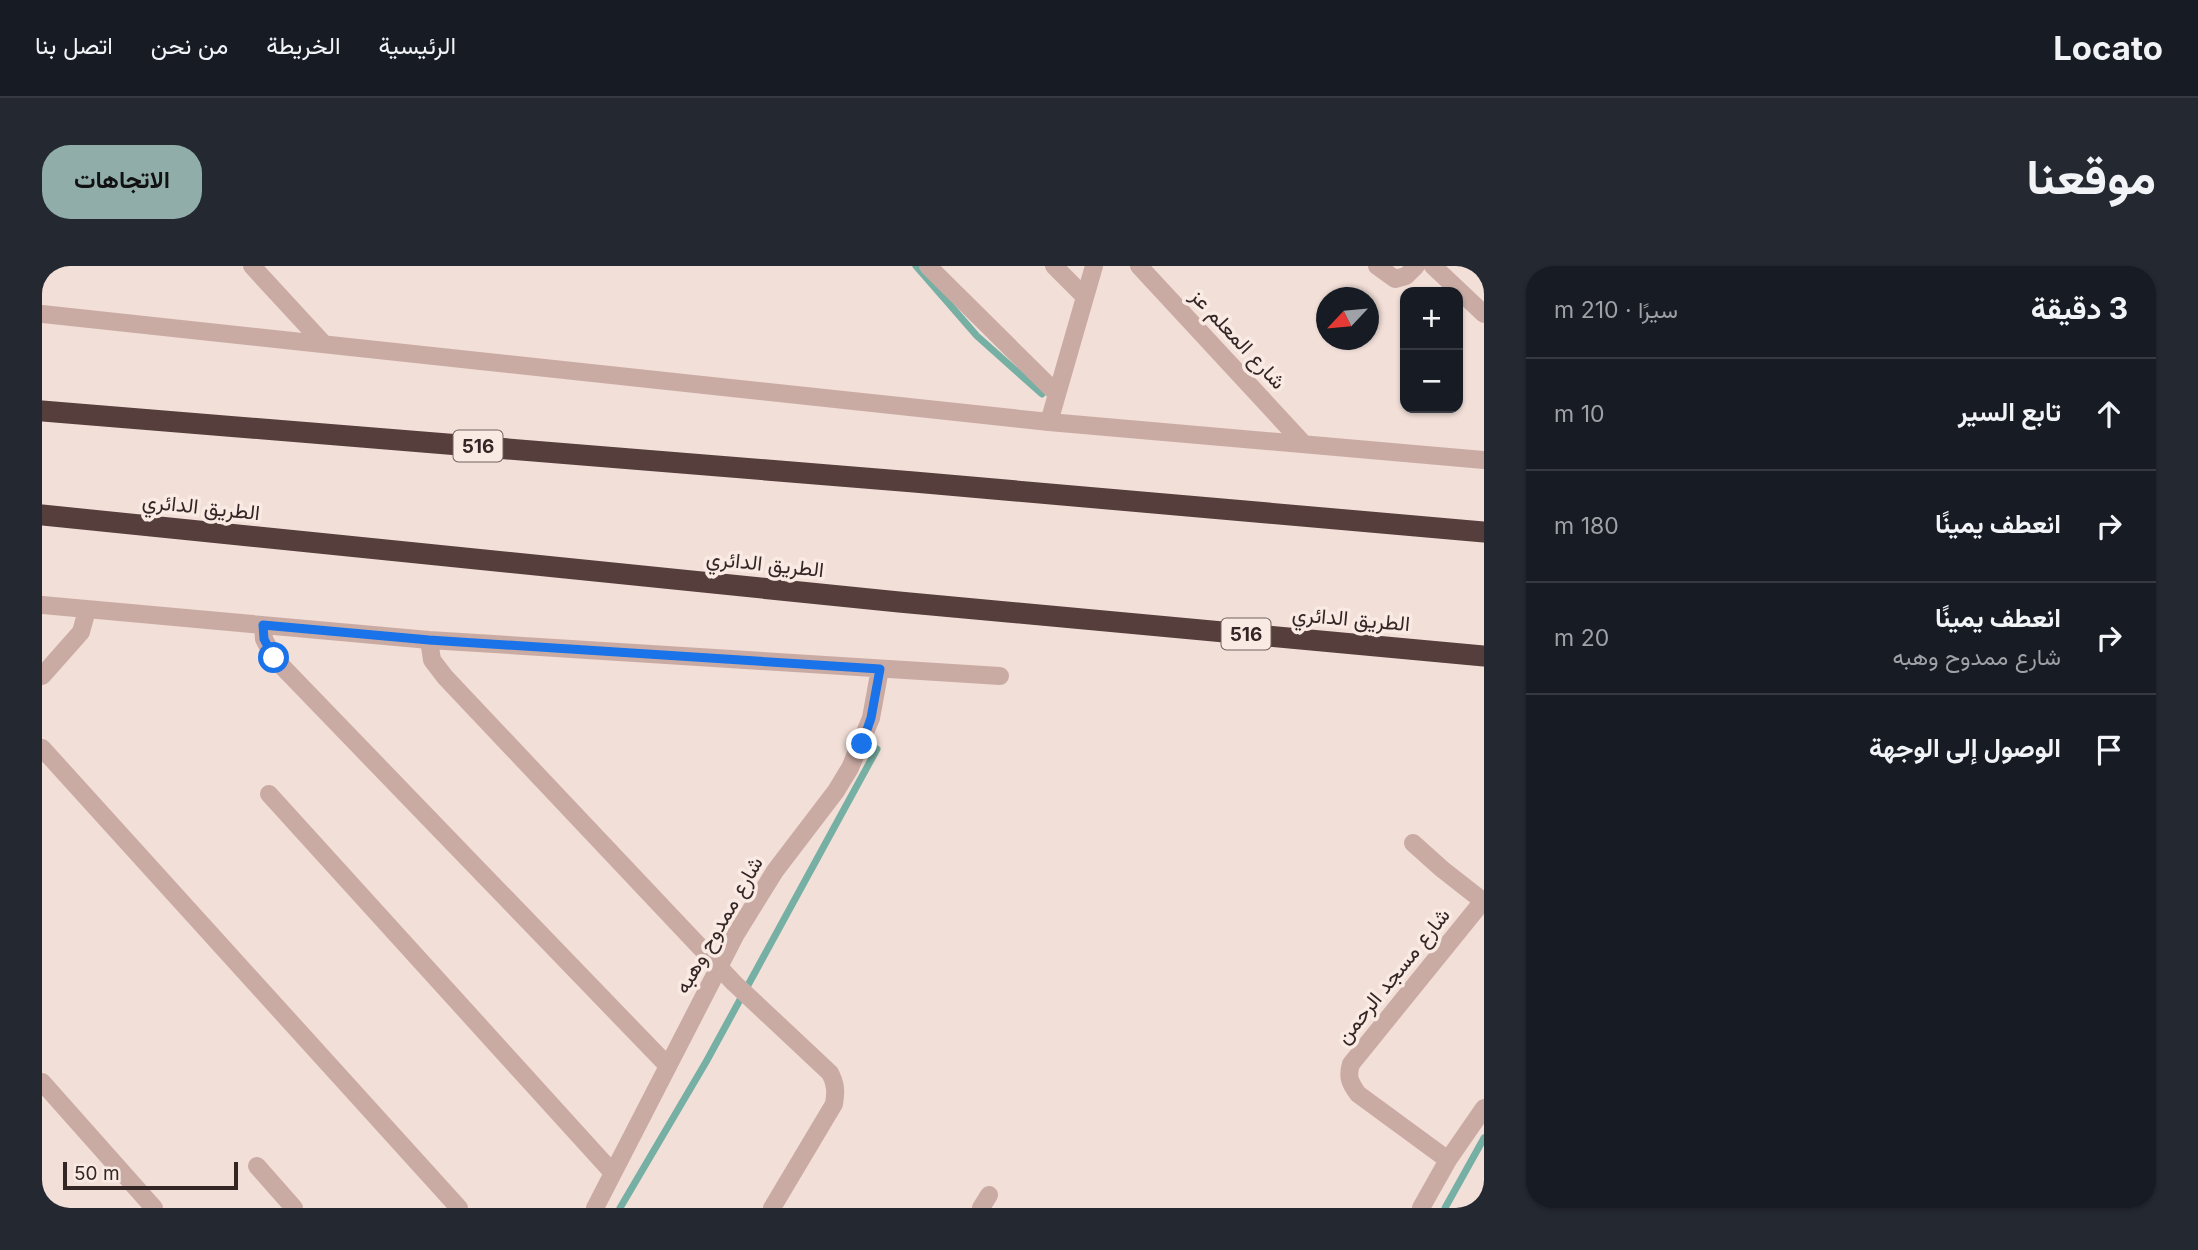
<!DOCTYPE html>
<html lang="ar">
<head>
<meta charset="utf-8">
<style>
	:root { --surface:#171b24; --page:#242831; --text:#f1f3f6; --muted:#9ea1a6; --line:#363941; --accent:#90ada9 }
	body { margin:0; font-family:Inter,Vazirmatn,sans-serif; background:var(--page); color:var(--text); direction:rtl }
	.controls { position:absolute; right:21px; top:21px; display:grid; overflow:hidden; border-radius:14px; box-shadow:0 2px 5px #0004 }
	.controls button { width:63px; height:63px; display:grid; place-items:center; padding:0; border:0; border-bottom:2px solid var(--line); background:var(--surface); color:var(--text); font:35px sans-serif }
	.compass { position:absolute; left:1274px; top:21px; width:63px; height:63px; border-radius:50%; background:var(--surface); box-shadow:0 2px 5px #0004; rotate:244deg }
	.scale { position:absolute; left:21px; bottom:18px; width:175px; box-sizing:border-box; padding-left:7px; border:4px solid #352626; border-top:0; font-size:19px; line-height:24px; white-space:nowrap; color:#352626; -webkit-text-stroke:5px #f9eae4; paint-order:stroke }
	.stop { position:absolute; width:21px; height:21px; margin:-16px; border:5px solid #1a73e8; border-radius:50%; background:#fff }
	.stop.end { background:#1a73e8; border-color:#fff; box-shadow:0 2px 7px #0008 }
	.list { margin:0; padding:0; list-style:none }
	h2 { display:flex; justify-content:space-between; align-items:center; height:91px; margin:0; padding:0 28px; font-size:30px }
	h2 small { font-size:23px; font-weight:400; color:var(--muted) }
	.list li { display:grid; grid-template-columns:46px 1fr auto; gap:21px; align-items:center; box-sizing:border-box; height:112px; padding:0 28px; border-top:2px solid var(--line) }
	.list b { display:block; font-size:26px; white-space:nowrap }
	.list p { margin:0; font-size:23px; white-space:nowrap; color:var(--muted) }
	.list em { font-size:23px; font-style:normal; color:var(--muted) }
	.icon { flex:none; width:38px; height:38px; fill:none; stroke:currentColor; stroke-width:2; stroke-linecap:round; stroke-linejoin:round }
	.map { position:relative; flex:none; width:1442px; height:942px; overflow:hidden; direction:ltr; border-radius:28px }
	header { display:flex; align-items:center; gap:42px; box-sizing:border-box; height:98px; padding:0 35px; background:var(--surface); border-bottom:2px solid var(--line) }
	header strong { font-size:33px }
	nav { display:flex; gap:38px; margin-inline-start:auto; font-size:24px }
	.intro { display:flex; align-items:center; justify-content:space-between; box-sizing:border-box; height:168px; padding:0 42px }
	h1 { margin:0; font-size:49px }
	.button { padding:18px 32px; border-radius:28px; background:var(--accent); color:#111; font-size:24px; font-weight:700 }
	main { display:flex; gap:42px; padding:0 42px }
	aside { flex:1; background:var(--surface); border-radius:28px; box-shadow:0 2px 5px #0004 }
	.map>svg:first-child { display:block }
</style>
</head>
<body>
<header>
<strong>Locato</strong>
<nav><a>الرئيسية</a><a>الخريطة</a><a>من نحن</a><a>اتصل بنا</a></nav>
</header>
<div class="intro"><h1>موقعنا</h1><a class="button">الاتجاهات</a></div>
<main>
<aside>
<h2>3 دقيقة<small>سيرًا · 210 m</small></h2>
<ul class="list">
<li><svg class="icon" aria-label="ahead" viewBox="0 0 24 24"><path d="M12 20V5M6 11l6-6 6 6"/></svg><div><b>تابع السير</b></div><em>10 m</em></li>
<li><svg class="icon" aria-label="right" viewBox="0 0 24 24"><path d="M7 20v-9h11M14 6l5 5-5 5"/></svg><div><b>انعطف يمينًا</b></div><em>180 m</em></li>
<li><svg class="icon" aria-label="right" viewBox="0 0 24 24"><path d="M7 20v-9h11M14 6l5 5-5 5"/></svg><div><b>انعطف يمينًا</b><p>شارع ممدوح وهبه</p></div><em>20 m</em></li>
<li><svg class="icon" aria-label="arrive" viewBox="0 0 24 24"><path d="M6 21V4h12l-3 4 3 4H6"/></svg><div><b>الوصول إلى الوجهة</b></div></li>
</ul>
</aside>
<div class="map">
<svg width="1442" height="942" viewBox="0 0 1442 942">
	<rect width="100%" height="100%" fill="#f2dfd8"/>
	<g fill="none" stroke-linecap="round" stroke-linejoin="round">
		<path stroke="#76afa3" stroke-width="7" d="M874 0 935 70 1000 128
			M578 942 664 796 835 483
			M1403 942 1442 872"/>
		<path stroke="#caaba4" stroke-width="18" d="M210 0 281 77
			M886 0 1015 128
			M1012 0 1043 31
			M1097 0 1261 177
			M1335 0 1353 13 1364 10 1374 0
			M1391 0 1442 48
			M0 48 1007 156 1442 194
			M1007 156 1052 0
			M0 339 387 374 958 410
			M221 359 222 373 232 392 626 800
			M387 374 390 394 403 411 692 717 788 807C794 818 794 826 792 838L730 942
			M0 410 39 366 45 344
			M0 482 417 942
			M227 528 571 907
			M1371 577 1400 603 1442 636
			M0 816 112 942
			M1406 894 1316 828C1308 817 1305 811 1309 798L1441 635
			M215 900 252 942
			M553 942 694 668 733 605 794 525 808 502 829 452 838 403
			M939 942 947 929
			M1379 942 1406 894 1442 842"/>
		<path stroke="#563e3c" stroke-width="21" d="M0 145 872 216 1442 266
			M0 249 857 336 1442 390"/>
	</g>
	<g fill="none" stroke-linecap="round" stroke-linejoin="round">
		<path stroke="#1a73e8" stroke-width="9" d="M232 392 222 373 221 359 387 374 838 403 829 452 820 478"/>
	</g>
	<g text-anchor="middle" stroke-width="7" stroke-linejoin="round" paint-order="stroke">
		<g fill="#f9eae4" stroke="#70615f" stroke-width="2">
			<rect x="411.5" y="164.5" width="49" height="31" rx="5"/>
			<rect x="1179.5" y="352.5" width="49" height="31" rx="5"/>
		</g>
		<g font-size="19" font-weight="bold" fill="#352626">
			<text x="436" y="187">516</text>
			<text x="1204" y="375">516</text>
		</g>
		<g font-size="21" fill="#352626" stroke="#f9eae4">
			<text transform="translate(1196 73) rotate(47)" y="7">شارع المعلم عز</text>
			<text transform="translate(159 241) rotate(6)" y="7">الطريق الدائري</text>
			<text transform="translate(723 298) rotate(6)" y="7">الطريق الدائري</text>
			<text transform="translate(1309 353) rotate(5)" y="7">الطريق الدائري</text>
			<text transform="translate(677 659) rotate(-60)" y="7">شارع ممدوح وهبه</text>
			<text transform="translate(1351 710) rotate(-51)" y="7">شارع مسجد الرحمن</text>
		</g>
	</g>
</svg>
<div class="controls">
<button>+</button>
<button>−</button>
</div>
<svg class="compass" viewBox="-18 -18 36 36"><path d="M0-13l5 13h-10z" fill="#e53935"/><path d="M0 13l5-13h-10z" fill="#9ea1a6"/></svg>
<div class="scale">50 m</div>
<div class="stop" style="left:232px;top:392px"></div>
<div class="stop end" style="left:820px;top:478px"></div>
</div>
</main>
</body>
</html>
